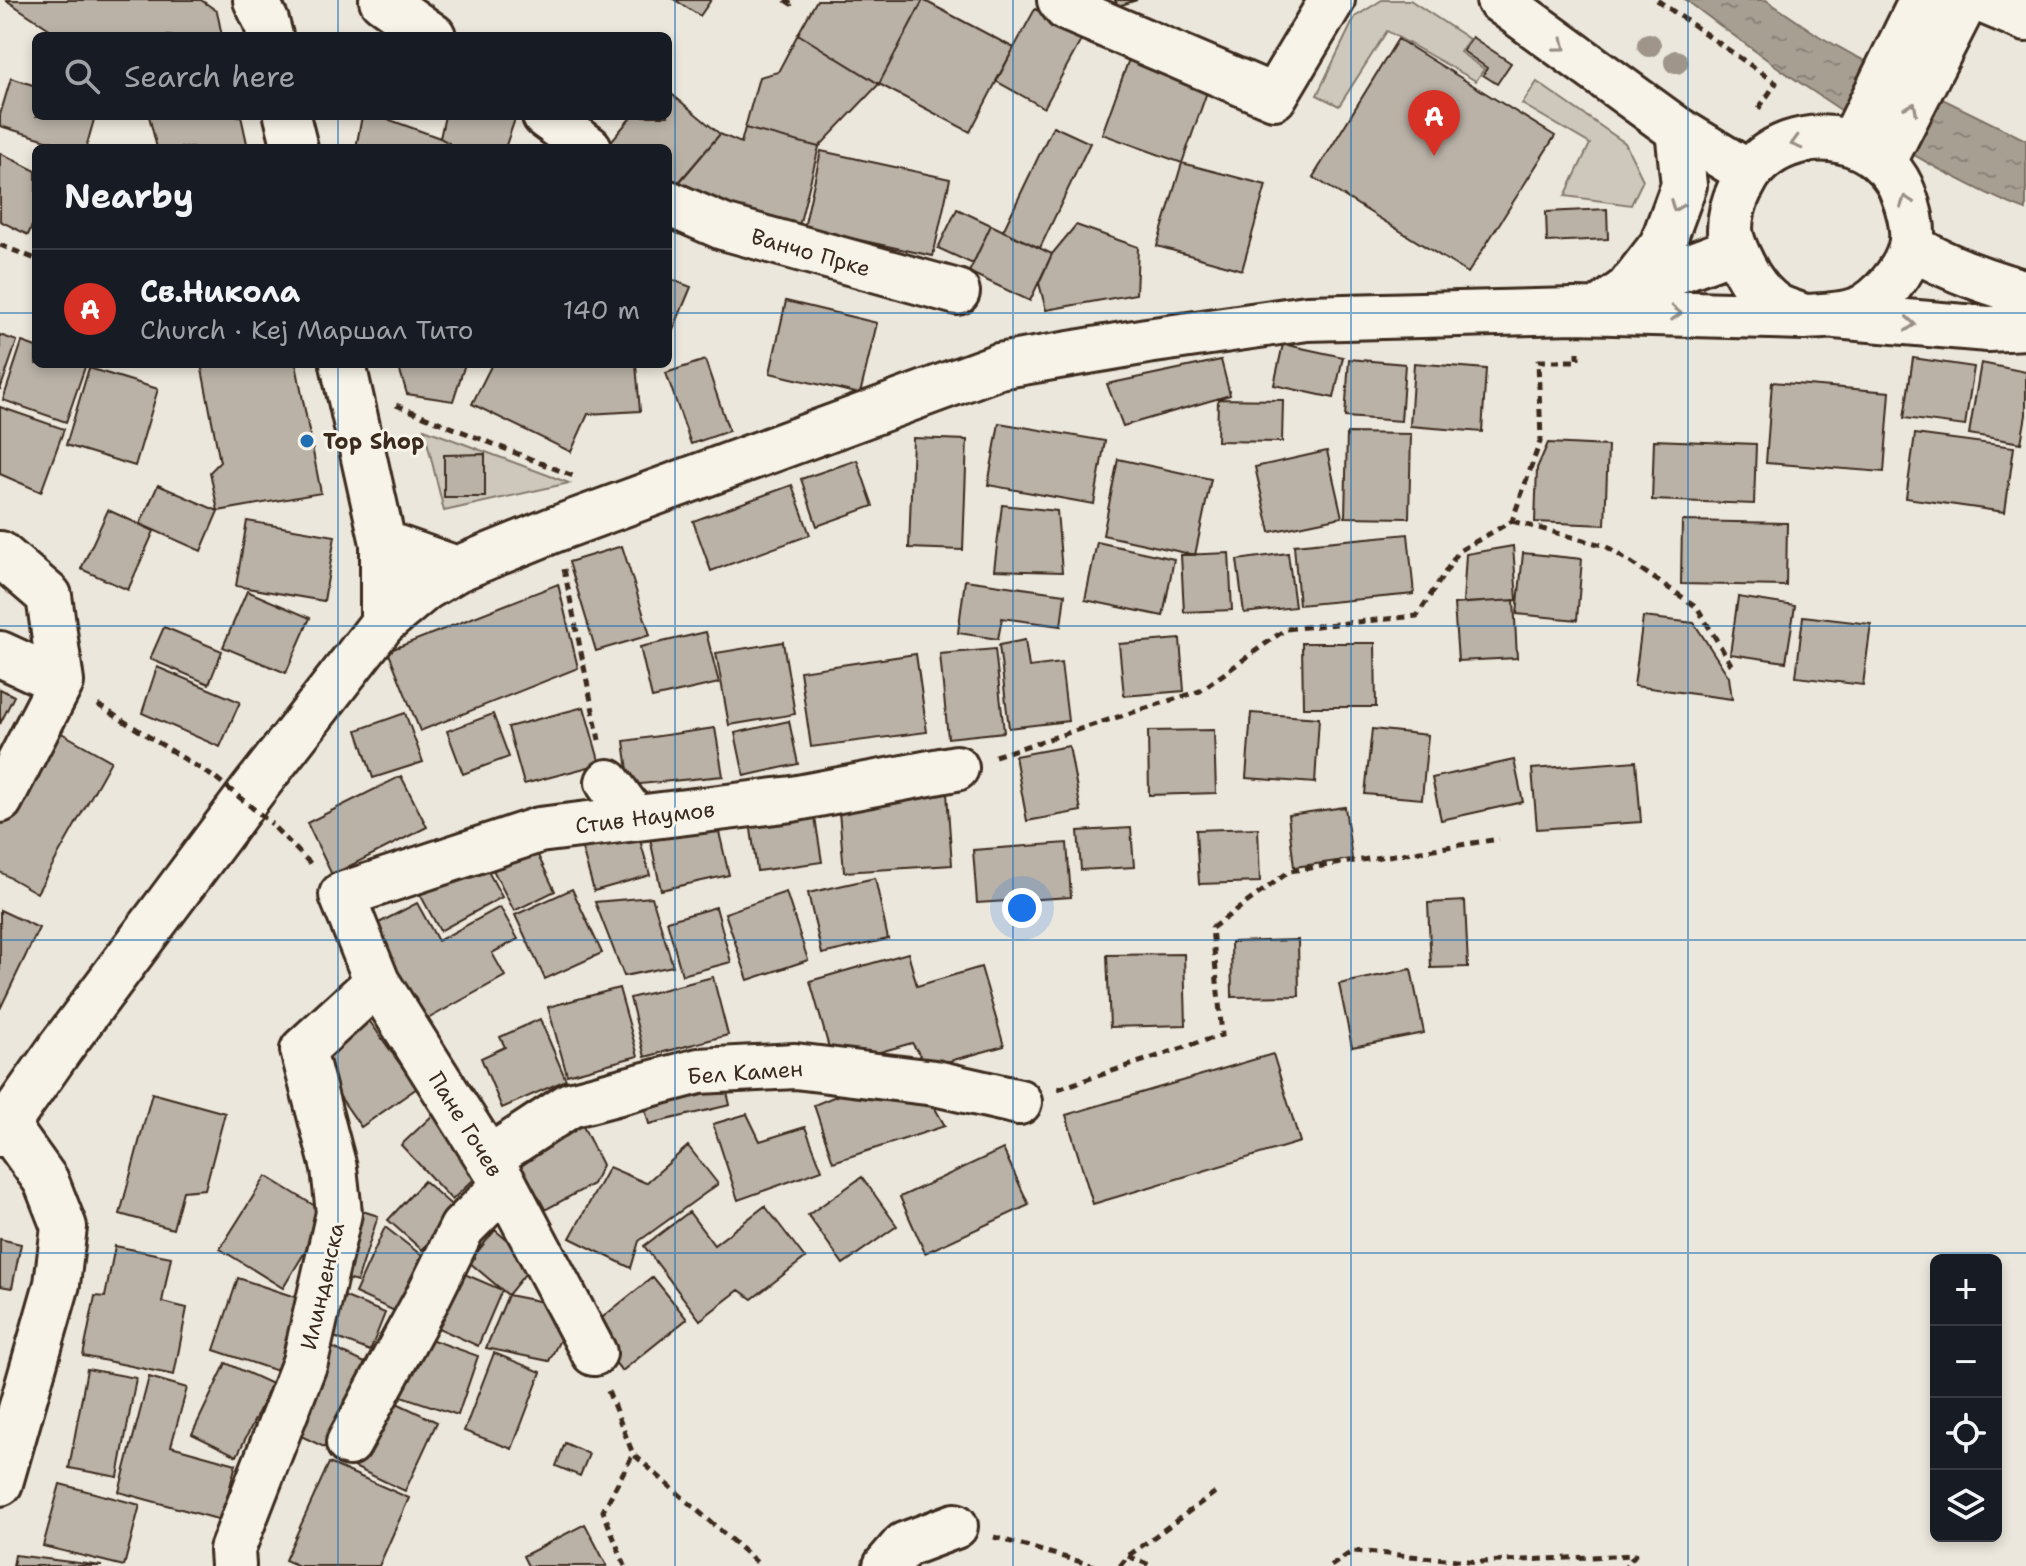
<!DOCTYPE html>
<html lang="en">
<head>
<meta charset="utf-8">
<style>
	:root { --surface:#171b24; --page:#242831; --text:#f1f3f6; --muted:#9ea1a6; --line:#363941; --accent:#d93025 }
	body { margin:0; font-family:"Shantell Sans",sans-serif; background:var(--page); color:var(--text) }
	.controls { position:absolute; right:24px; bottom:24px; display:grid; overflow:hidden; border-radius:12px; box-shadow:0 4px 12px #0003 }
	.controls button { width:72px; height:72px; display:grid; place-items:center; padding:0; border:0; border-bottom:2px solid var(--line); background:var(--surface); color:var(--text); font:40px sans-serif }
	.you { position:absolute; left:1022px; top:908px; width:28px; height:28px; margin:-20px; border:6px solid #fff; border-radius:50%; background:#1a73e8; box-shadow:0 0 0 12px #1a73e833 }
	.badge { display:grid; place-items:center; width:52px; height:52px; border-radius:50%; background:var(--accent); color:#fff; font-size:26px; font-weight:700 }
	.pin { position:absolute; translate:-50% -66px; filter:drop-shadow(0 2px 4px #0008) }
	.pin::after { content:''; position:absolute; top:42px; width:28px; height:24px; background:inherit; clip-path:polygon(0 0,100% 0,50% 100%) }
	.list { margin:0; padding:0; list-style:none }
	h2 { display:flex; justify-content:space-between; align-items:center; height:104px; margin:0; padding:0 32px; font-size:34px }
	h2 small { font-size:26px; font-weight:400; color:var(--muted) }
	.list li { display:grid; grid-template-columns:52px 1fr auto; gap:24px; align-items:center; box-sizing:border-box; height:120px; padding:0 32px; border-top:2px solid var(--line) }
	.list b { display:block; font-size:30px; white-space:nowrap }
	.list p { margin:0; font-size:26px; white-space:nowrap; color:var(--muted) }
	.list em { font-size:26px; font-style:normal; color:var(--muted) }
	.icon { flex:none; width:44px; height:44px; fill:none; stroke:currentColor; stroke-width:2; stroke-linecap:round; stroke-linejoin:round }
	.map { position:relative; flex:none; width:2026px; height:1566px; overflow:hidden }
	.search { position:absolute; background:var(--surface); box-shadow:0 4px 12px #0003; left:32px; top:32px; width:640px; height:88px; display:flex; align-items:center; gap:20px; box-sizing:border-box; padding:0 28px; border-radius:12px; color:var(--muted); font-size:30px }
	.panel { position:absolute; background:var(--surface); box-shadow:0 4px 12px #0003; left:32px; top:144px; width:640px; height:224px; border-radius:12px }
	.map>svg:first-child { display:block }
</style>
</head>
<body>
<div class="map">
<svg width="2026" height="1566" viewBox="0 0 2026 1566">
	<defs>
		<pattern id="water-ripples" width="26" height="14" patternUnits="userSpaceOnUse" patternTransform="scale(2)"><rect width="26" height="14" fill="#a89f93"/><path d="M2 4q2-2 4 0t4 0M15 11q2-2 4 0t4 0" fill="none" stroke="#8a8277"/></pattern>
	</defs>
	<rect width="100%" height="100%" fill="#ece7dc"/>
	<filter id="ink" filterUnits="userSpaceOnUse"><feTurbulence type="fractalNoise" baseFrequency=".0125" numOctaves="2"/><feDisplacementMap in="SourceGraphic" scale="16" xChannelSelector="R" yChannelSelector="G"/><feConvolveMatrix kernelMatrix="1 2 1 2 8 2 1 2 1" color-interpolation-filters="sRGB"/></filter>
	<g filter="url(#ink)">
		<path fill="#cec8bc" stroke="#84796d" stroke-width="2" d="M1382 0H1410L1469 39 1460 52 1484 69 1476 81 1387 31 1339 106 1317 95 1355 17Z
			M1537 82 1625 143 1643 180 1631 205 1565 196 1590 144 1522 104Z
			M424 429 569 483 444 511Z"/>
		<path fill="url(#water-ripples)" stroke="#7c7064" stroke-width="2" d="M1686 0H1766L1819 36 1855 56 2026 140V210C1994 199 1967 183 1937 168 1848 119 1767 61 1686 0Z"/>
		<path fill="#bab2a7" stroke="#3b2a1e" stroke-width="2" d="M6 0H201L217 11 222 36H60Z
			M675 0H711L700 16Z
			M817 0H923L879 84 798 34Z
			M923 0 1014 48 970 132 879 84Z
			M1115 0H1137L1118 6Z
			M1035 9 1084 35 1044 108 996 81Z
			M798 34 879 84 819 147 745 128 759 77 778 72Z
			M1472 37 1511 63 1497 84 1483 75 1487 68 1463 51Z
			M1398 39 1555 136 1468 273 1313 177Z
			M1129 59 1208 89 1182 163 1102 134Z
			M11 78 36 86V116H95L86 148H73L0 126V115Z
			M668 91 720 134 668 195V148H612L608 145 632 116H668Z
			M149 116H241L248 148H157Z
			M362 116H379L440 138 449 143 448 148H356Z
			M445 116H516L505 148H448L449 143 440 138Z
			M1053 126 1090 143 1040 248 1003 231Z
			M745 128 819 147 797 234 677 185 720 134 741 143Z
			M821 151 950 179 933 256 804 228Z
			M0 153 36 171V217L28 235 0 221Z
			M1182 163 1266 185 1242 270 1157 246Z
			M957 209 991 225 973 264 938 248Z
			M1607 209 1608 239 1547 242 1546 212Z
			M991 225 1052 254 1030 301 969 272Z
			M1076 225 1138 247 1136 294 1046 310 1039 283 1052 254Z
			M668 278 691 287 668 342Z
			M786 301 877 323 860 394 770 373Z
			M0 335 17 341 0 390Z
			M22 342 36 347V364H86L66 422 3 400Z
			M1283 344 1343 357 1334 398 1274 385Z
			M1913 358 1974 367 1965 426 1904 418Z
			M1349 359 1405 364 1401 421 1345 417Z
			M705 360 729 431 691 444 666 373Z
			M1221 360 1230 395 1123 426 1107 384Z
			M1414 363 1486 369 1482 432 1410 426Z
			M1981 363 2026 372V415L2021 443 1969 434Z
			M201 364H296L321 493 218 511 210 472 220 462Z
			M398 364H465L453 401 407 394Z
			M492 364H636L640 411 588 414 571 452 472 404Z
			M89 368 158 389 135 466 66 445Z
			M1772 382 1890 392 1884 472 1766 463Z
			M1218 399 1283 400 1282 442 1217 441Z
			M0 407 64 429 41 492 0 474Z
			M999 423 1105 441 1094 504 988 485Z
			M1347 433 1411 434 1409 518 1345 517Z
			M1915 434 2014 447 2005 512 1906 498Z
			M913 438 967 440 963 550 909 548Z
			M1654 440 1756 444 1754 504 1652 500Z
			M1548 443 1608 446 1605 525 1535 522 1537 468Z
			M1327 451 1342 517 1270 532 1255 467Z
			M485 454V497H444V455Z
			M1118 459 1211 479 1195 555 1103 535Z
			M857 460 873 506 817 526 801 479Z
			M158 485 218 511 201 551 140 524Z
			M792 485 810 535 711 571 693 521Z
			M1002 505 1057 511 1062 572 994 570Z
			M108 510 154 531 128 590 81 569Z
			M247 521 335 536 324 601 236 586Z
			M1682 521 1787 523 1786 586 1681 584Z
			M1408 534 1414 594 1299 605 1294 545Z
			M1097 542 1174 559 1163 616 1085 600Z
			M622 546 650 635 596 651 569 562Z
			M1513 546 1517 600 1463 603 1466 554Z
			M1229 553 1232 610 1184 612 1181 555Z
			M1288 553 1295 607 1244 613 1237 560Z
			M1523 553 1582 559 1577 620 1517 614Z
			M965 580 1065 594 1061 626 1002 618 998 639 958 633Z
			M558 584 578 668 420 731 388 651Z
			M247 591 310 618 286 673 223 647Z
			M1738 597 1795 606 1786 662 1730 654Z
			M1514 600 1517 658 1458 661 1454 604Z
			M1803 616 1871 624 1863 685 1796 677Z
			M1643 617 1694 623 1729 677 1732 699 1634 686Z
			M164 627 222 651 209 684 150 659Z
			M706 632 719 683 652 698 640 647Z
			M1180 639 1184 691 1124 696 1119 644Z
			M1025 640 1029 667 1061 663 1068 721 1009 728 999 645Z
			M783 642 795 714 729 725 716 653Z
			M1302 643H1375L1376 707H1303Z
			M995 649 1004 732 948 738 940 654Z
			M916 654 927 732 811 747 800 671Z
			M157 667 240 702 220 747 142 713Z
			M0 689 14 696 0 724Z
			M584 707 600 764 524 784 508 727Z
			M405 713 423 762 373 778 357 730Z
			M1251 713 1319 718 1315 783 1246 778Z
			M493 714 509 757 463 774 447 731Z
			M789 721 798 764 744 776 735 733Z
			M49 726 111 761 37 893 0 872V813Z
			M715 728 723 776 630 785 624 741Z
			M1372 729 1428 735 1422 799 1365 794Z
			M1214 730 1216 793 1149 795 1148 731Z
			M1069 746 1081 811 1027 821 1015 756Z
			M1514 760 1523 802 1441 820 1432 778Z
			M1636 761 1641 822 1537 829 1532 769Z
			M401 776 427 827 332 875 307 823Z
			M947 793 952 865 844 872 838 799Z
			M813 805 822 862 757 871 749 815Z
			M1345 807 1352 859 1294 867 1288 815Z
			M716 819 729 875 661 890 649 834Z
			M1131 828 1134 867 1081 870 1078 831Z
			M1258 828 1260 882 1199 884 1196 830Z
			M637 830 650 875 594 891 581 845Z
			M532 843 555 891 514 911 490 864Z
			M1067 843 1071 897 977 903 973 850Z
			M478 853 502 897 440 931 416 887Z
			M875 878 888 939 822 954 808 893Z
			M572 889 602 953 545 979 515 915Z
			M786 892 808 960 748 980 725 913Z
			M652 897 673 966 624 976 595 902Z
			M1465 901 1468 967 1431 968 1428 903Z
			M417 903 438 941 500 907 518 939 492 953 505 976 424 1021 373 926Z
			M716 907 731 962 682 975 667 921Z
			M0 910 39 928 0 1009Z
			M1298 940 1299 996 1232 997 1231 942Z
			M908 953 917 986 981 967 1004 1046 928 1067 912 1043 834 1065 810 981Z
			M1184 954 1186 1025 1110 1027 1107 955Z
			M1411 969 1424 1033 1352 1047 1339 984Z
			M713 977 728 1035 645 1057 630 998Z
			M619 988 638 1056 567 1075 548 1007Z
			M366 1016 417 1088 361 1127 311 1055Z
			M540 1019 566 1080 502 1108 481 1058 505 1047 500 1037Z
			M1273 1054 1300 1142 1093 1204 1066 1115Z
			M723 1075 730 1105 649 1124 641 1094Z
			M853 1089 925 1091 945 1126 833 1162 814 1105Z
			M152 1093 225 1113 205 1189 183 1191 173 1229 120 1214Z
			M435 1113 486 1168 452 1200 401 1145Z
			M747 1114 760 1141 805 1127 822 1170 738 1200 713 1124Z
			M580 1120 602 1165 593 1184 543 1211 513 1155Z
			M688 1146 718 1184 639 1241 631 1268 570 1238 609 1167 646 1183Z
			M1003 1149 1029 1205 925 1253 900 1197Z
			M266 1176 328 1214 283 1288 220 1249Z
			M862 1177 897 1226 843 1264 808 1215Z
			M424 1181 457 1210 422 1250 388 1220Z
			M347 1206 378 1216 357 1282 327 1273Z
			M765 1206 805 1258 752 1299 739 1290 700 1320 644 1246 689 1212 714 1245Z
			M385 1227 425 1258 399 1313 355 1293Z
			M495 1230 534 1263 508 1295 469 1262Z
			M0 1239 21 1244 12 1288 0 1286Z
			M115 1246 171 1257 162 1302 187 1308 174 1375 83 1356 95 1296 105 1297Z
			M448 1267 502 1290 478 1346 425 1322Z
			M653 1277 687 1319 622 1371 588 1329Z
			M238 1278 301 1299 277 1371 214 1350Z
			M336 1293 385 1313 370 1351 321 1332Z
			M508 1295 548 1303 563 1334 549 1361 486 1348Z
			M416 1334 478 1356 458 1415 389 1392Z
			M323 1343 365 1363 324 1447 282 1427Z
			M494 1353 541 1372 512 1449 464 1431Z
			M226 1363 272 1384 237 1456 192 1434Z
			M87 1369 136 1378 118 1477 69 1468Z
			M149 1377 187 1388 171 1446 236 1464 221 1520 119 1492Z
			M384 1397 437 1422 405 1491 352 1466Z
			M565 1443 589 1454 580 1476 556 1466Z
			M329 1463 409 1498 379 1566H299L285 1560Z
			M60 1484 140 1505 124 1566 43 1546Z
			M585 1524 607 1566H528L523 1556Z
			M15 1555 102 1566H13Z"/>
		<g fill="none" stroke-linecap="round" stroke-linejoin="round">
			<defs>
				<path id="minor" d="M256 0 266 21 270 36
					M382 0 433 36
					M1060 0 1066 8 1274 97 1332 0
					M1499 0 1678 130 1749 173
					M1981 0 2026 19
					M287 116 295 148
					M545 116 589 148
					M1852 143 1922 0
					M1883 163 1966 0
					M668 203 723 227 957 292
					M343 364 383 543 398 578
					M0 554 49 596 61 682
					M0 654 61 682 0 800
					M608 782 634 818
					M0 1125H6L46 1181 64 1227 57 1284 0 1483
					M488 1159 570 1105 699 1071 795 1066 935 1083 1019 1102
					M594 1353 505 1185 377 982 342 895 539 830 792 799 956 768
					M349 1443 427 1299 462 1228 505 1185
					M233 1566 232 1550 305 1362 339 1213 334 1168 303 1050 377 982
					M886 1566 904 1545 955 1526"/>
				<path id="major" d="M1911 246C1945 268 1987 282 2026 293
					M1628 289 1735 249
					M1598 311 1628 289 1662 245 1684 185 1678 130
					M1835 316 1988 329 2026 327
					M383 623V543L457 569
					M0 1134 61 1047 253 790 383 623 425 588 457 569 553 530 999 366 1147 341 1307 318 1575 311 1804 317C1822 316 1841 316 1858 310 1880 301 1906 270 1911 247 1915 229 1909 209 1903 193 1897 175 1881 158 1864 149 1826 129 1776 138 1749 173 1746 178 1743 184 1740 189 1734 201 1730 216 1730 230 1731 242 1737 254 1742 264 1750 281 1760 295 1776 306 1784 311 1795 313 1804 317"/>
			</defs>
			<use href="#minor" stroke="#3b2a1e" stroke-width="50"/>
			<use href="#major" stroke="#3b2a1e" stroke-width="50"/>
			<path stroke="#3b2a1e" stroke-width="5" stroke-dasharray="8 6" stroke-linecap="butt" d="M785 0 791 4 794 0
				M1657 0 1776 83 1757 111
				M0 245 36 259
				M396 405 573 476
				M1512 521 1606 546 1697 607 1732 666
				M564 569 599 740
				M98 705 212 776
				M995 756 1200 691 1286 629 1417 616 1459 551 1512 521 1541 439 1538 361H1578V352
				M275 828 313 866
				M1058 1089 1222 1035 1212 928 1290 871 1499 839
				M608 1391 633 1454 761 1566
				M994 1537 1095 1566
				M1128 1556 1152 1566
				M625 1566 603 1511 633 1454
				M1120 1566 1128 1556 1217 1491
				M1331 1566 1353 1551 1480 1562 1635 1555 1626 1566"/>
			<use href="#minor" stroke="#f7f3e8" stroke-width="44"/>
			<use href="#major" stroke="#f7f3e8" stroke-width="44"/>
			<path stroke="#3b2a1e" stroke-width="5" stroke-dasharray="8 6" stroke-linecap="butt" d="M216 778 272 824"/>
		</g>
		<g fill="#9f958a">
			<circle cx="1649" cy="45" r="12"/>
			<circle cx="1676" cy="62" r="12"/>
		</g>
		<defs><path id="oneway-chevron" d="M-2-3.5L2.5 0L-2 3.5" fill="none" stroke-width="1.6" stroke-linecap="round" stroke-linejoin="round" transform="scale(2)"/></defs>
		<g stroke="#998e83">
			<use href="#oneway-chevron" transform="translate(1561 46) rotate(37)"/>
			<use href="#oneway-chevron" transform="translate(1912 108) rotate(-63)"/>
			<use href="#oneway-chevron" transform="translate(1796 143) rotate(164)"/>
			<use href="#oneway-chevron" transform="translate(1906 201) rotate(-109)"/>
			<use href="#oneway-chevron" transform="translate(1676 206) rotate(111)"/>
			<use href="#oneway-chevron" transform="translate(1676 313) rotate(2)"/>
			<use href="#oneway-chevron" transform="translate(1910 324) rotate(4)"/>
		</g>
	</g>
	<path fill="none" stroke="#1f6fb2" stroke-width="2" stroke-opacity="0.55" d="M338 0V36M675 0V1566M1013 0V1566M1351 0V1566M1688 0V1566M338 116V148M0 313H36M668 313H2026M338 364V1566M0 626H2026M0 940H2026M0 1253H2026"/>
	<circle fill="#1f6fb2" stroke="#f7f3e8" stroke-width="3" cx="307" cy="441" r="8"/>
	<g text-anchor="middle" stroke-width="6" stroke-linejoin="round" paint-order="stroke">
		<g font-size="22" fill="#3b2a1e" stroke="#f7f3e8">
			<text transform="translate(811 252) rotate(16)" y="8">Ванчо Прке</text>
			<text transform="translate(645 817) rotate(-7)" y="8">Стив Наумов</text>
			<text transform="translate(745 1072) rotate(-4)" y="8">Бел Камен</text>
			<text transform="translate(466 1124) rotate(58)" y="8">Пане Гочев</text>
			<text transform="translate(322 1286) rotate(-77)" y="8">Илинденска</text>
		</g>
		<g font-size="22" font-weight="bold" fill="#3b2a1e" stroke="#f7f3e8" text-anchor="start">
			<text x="323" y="449">Top Shop</text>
		</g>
	</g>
</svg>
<div class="controls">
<button>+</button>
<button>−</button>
<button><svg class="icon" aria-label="locate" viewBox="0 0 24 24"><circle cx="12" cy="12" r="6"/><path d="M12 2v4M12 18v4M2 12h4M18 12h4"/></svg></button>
<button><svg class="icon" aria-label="layers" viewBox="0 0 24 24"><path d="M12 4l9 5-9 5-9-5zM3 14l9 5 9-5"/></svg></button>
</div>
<div class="you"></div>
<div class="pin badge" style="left:1434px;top:156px">A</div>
<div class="search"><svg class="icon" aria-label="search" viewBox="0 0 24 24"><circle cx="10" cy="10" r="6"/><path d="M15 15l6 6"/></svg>Search here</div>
<section class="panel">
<h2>Nearby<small></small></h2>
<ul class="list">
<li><span class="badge">A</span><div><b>Св.Никола</b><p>Church · Кеј Маршал Тито</p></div><em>140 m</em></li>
</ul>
</section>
</div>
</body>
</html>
